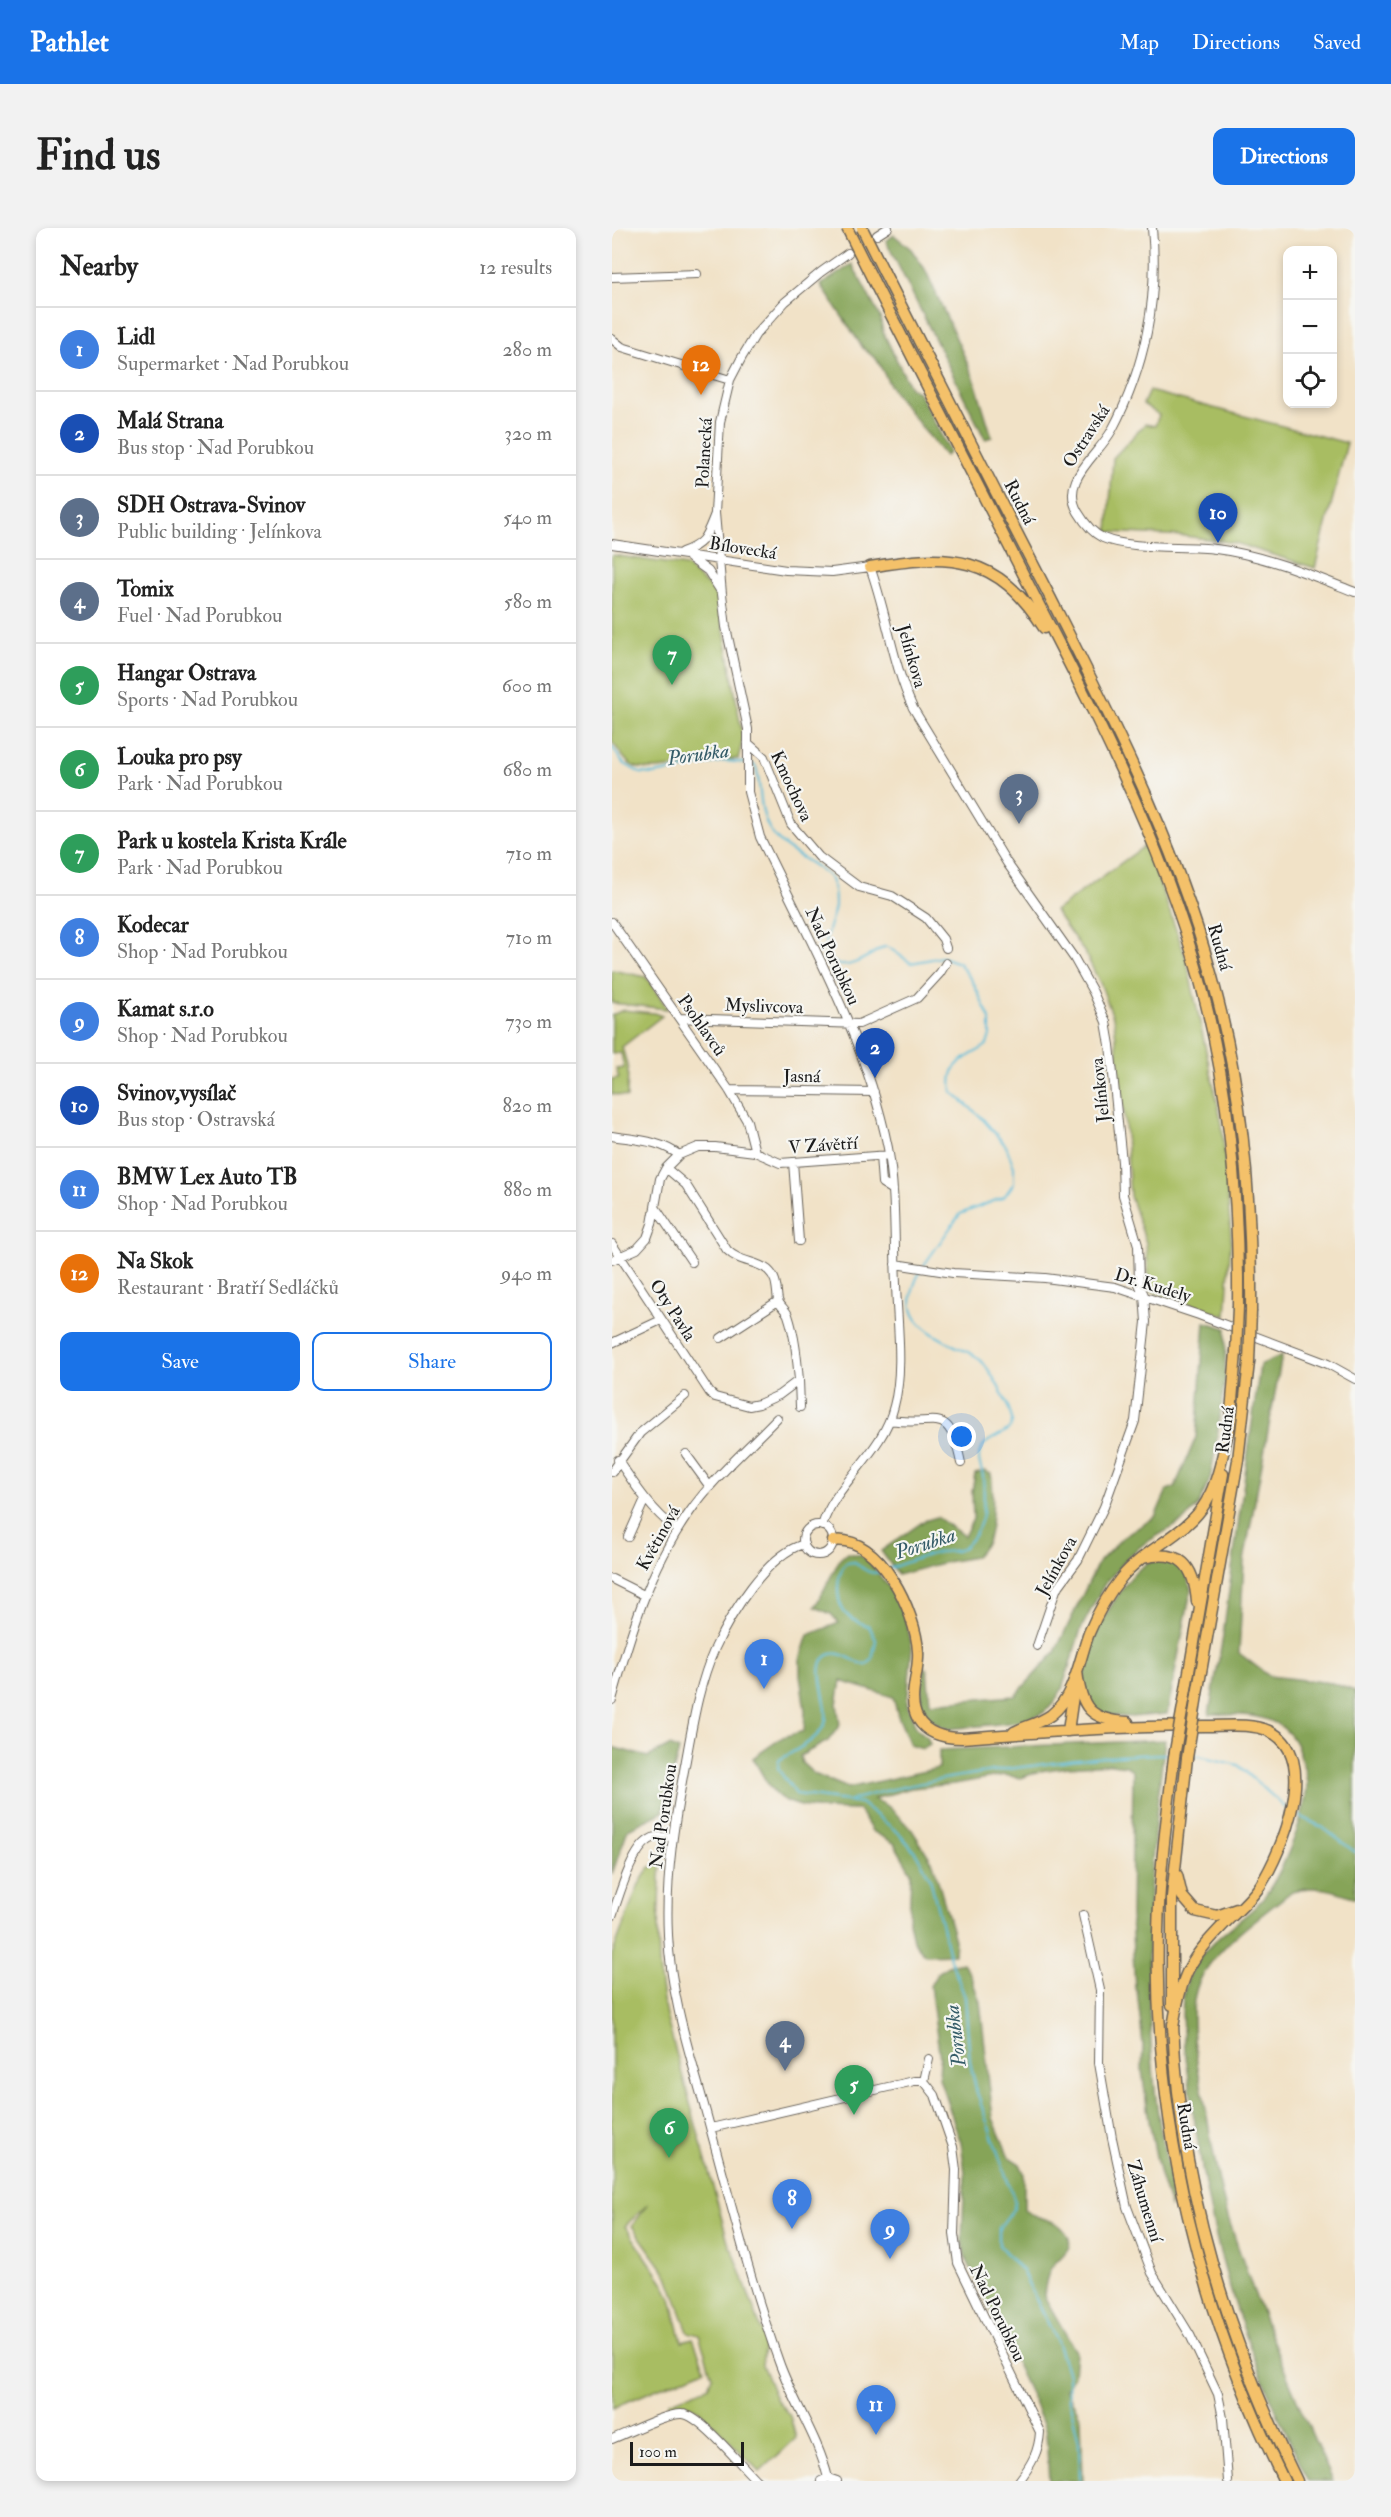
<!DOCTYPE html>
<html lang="en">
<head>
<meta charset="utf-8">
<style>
	:root { --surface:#fff; --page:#f2f2f2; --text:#222; --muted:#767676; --line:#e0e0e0; --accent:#1a73e8 }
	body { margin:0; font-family:"IM FELL Double Pica",serif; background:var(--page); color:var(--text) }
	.controls { position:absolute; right:18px; top:18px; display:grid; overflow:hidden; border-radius:12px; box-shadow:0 3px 9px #0003 }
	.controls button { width:54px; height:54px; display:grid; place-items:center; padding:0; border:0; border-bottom:2px solid var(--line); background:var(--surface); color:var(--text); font:30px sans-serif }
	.scale { position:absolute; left:18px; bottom:15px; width:114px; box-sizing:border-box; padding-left:6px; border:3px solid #1c1c1c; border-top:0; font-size:16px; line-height:21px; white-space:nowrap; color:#1c1c1c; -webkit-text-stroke:4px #f6f6f2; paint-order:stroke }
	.you { position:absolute; left:350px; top:1209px; width:21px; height:21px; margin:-15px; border:4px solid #fff; border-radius:50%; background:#1a73e8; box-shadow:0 0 0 9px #1a73e833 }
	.badge { display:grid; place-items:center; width:39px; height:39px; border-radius:50%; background:var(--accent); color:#fff; font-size:20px; font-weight:700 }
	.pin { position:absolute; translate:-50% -50px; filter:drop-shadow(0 2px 3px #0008) }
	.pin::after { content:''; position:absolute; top:32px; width:21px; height:18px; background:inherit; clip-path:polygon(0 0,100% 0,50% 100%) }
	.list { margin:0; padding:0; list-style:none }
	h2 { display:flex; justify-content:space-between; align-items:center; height:78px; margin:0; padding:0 24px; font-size:26px }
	h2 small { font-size:20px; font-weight:400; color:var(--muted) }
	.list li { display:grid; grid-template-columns:39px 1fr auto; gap:18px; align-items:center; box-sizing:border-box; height:84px; padding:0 24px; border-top:2px solid var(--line) }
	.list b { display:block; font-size:22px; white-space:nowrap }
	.list p { margin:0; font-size:20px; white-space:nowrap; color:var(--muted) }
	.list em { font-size:20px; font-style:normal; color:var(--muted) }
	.actions { display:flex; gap:12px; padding:18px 24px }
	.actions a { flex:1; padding:14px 0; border:2px solid var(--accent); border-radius:12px; text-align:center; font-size:21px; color:var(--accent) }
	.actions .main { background:var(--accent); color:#fff }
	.icon { flex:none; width:33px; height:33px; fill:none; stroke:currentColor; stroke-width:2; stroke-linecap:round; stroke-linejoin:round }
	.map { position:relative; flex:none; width:743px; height:2253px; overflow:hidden; border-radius:12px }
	header { display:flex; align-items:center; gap:36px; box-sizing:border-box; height:84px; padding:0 30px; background:var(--accent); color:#fff }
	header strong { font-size:28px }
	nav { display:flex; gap:33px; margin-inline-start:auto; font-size:21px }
	.intro { display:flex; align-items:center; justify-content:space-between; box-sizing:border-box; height:144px; padding:0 36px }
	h1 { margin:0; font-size:42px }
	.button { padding:15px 27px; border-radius:12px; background:var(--accent); color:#fff; font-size:21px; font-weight:700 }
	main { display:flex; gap:36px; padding:0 36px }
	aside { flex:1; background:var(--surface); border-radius:12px; box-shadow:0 3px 9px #0003 }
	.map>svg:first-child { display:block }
</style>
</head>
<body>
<header>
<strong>Pathlet</strong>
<nav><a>Map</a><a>Directions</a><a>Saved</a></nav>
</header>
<div class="intro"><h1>Find us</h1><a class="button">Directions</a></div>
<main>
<aside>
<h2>Nearby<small>12 results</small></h2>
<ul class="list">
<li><span class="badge" style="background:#3f7fe0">1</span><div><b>Lidl</b><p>Supermarket · Nad Porubkou</p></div><em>280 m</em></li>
<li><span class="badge" style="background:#1a4fb4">2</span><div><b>Malá Strana</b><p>Bus stop · Nad Porubkou</p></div><em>320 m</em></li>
<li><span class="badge" style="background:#5c6f8a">3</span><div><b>SDH Ostrava-Svinov</b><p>Public building · Jelínkova</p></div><em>540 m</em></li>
<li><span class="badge" style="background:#5c6f8a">4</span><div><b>Tomix</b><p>Fuel · Nad Porubkou</p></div><em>580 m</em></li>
<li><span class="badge" style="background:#2e9e5b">5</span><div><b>Hangar Ostrava</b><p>Sports · Nad Porubkou</p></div><em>600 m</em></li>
<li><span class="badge" style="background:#2e9e5b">6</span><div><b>Louka pro psy</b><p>Park · Nad Porubkou</p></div><em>680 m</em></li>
<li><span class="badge" style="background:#2e9e5b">7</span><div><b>Park u kostela Krista Krále</b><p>Park · Nad Porubkou</p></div><em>710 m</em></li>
<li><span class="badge" style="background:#3f7fe0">8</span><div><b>Kodecar</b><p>Shop · Nad Porubkou</p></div><em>710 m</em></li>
<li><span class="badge" style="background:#3f7fe0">9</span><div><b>Kamat s.r.o</b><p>Shop · Nad Porubkou</p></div><em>730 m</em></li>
<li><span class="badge" style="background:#1a4fb4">10</span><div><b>Svinov,vysílač</b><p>Bus stop · Ostravská</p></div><em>820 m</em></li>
<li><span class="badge" style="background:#3f7fe0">11</span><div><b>BMW Lex Auto TB</b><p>Shop · Nad Porubkou</p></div><em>880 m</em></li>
<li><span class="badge" style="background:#e8710a">12</span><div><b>Na Skok</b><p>Restaurant · Bratří Sedláčků</p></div><em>940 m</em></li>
</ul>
<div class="actions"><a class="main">Save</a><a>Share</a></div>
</aside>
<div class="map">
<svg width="743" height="2253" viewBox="0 0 743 2253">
	<rect width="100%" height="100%" fill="#f6f6f2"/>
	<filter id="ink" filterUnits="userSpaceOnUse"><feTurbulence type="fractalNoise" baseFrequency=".0167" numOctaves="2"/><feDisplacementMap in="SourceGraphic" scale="12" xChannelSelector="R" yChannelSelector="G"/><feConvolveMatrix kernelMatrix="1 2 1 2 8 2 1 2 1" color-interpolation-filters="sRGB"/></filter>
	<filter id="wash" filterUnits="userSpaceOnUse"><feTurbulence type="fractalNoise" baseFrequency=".008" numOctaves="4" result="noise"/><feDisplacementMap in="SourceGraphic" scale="24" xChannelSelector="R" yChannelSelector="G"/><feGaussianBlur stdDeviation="1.35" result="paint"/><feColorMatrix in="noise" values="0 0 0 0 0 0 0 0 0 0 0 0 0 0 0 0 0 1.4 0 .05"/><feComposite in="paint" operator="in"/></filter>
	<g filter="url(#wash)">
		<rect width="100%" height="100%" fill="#f1e2c7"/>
		<path fill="#a8bd62" stroke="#626c3f" stroke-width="1.5" d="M537 163 735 215 703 340 623 315 573 308 496 304 501 230 533 196 543 198 547 187 531 176Z
			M0 327 74 338 106 367 131 511 126 531C102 530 34 550 18 536 11 530 6 521 0 514Z
			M534 617 574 730 610 896 619 1009 614 1088 538 1063 534 1015 518 968 514 906 502 792 489 757 473 725 443 683Z
			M0 742 34 749 56 781 0 775Z
			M11 782 42 785 50 788 10 819 16 840 15 869 0 866V851L7 850 4 841 12 840 9 825 0 826V787Z
			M49 1635C46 1686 43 1738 54 1788L117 2017 122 2025 153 2112 150 2137 164 2171 178 2188 184 2210 148 2244 87 2182 74 2176 57 2179V2174L96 2159 100 2148 87 2107 76 2104 56 2048 20 1998 36 1976 13 1998 51 2054 59 2070 70 2114 81 2111 93 2141 0 2180V1727L26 1658 37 1640Z"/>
		<path fill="#86a458" stroke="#51603a" stroke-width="1.5" d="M282 7 299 21 313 41 362 150 380 209 373 211 274 13Z
			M240 36 268 89 271 104 298 159 307 165 338 224 333 228 281 163 265 132 251 120 209 57Z
			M593 1094 614 1100 613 1151 604 1218 598 1251 586 1278 571 1293 533 1315 517 1328 492 1357 469 1401 450 1461 442 1475 431 1485 407 1494 337 1501 328 1498 316 1489 309 1474 312 1439 315 1441 318 1475 403 1468 443 1424 486 1335 510 1310 543 1289 555 1262 563 1259 584 1209Z
			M670 1127 632 1333 627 1425 657 1448 720 1455 743 1463V1670C723 1662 701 1656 680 1663 650 1688 594 1724 584 1763 576 1790 586 1843 592 1871 600 1915 606 1962 621 2004 649 2089 684 2172 721 2253H697C664 2186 633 2115 613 2043 595 1980 585 1916 577 1851 573 1817 562 1772 581 1740 596 1714 621 1699 642 1680 667 1657 693 1591 695 1557 695 1548 691 1538 689 1530 678 1484 636 1487 597 1486L610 1414 648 1137Z
			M373 1243 379 1246C382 1262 381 1298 375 1314 373 1319 366 1324 363 1329L334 1334 286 1347 269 1323 312 1293 325 1289 352 1308 361 1291 360 1263 363 1246Z
			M235 1325 248 1327 256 1333 283 1367 295 1396 300 1419 295 1475 304 1500 315 1509 318 1516 310 1521 298 1517 286 1488 281 1469 229 1453 225 1476 228 1497 216 1513 188 1528 190 1535 202 1546 236 1560 327 1540V1522L553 1512C539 1617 531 1720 540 1827 542 1848 543 1870 547 1891 551 1919 560 1948 559 1977L558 1979 548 1948 537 1893 530 1843 531 1817 525 1762 523 1761 519 1687 521 1544 515 1538 499 1536 456 1539 428 1543 409 1550 392 1547 343 1556 299 1560 262 1571 277 1579 300 1602 321 1635 343 1712 342 1726 313 1727 301 1713 297 1693 299 1644 282 1615 260 1603 247 1582C223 1581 194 1583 172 1572 157 1564 149 1543 141 1530L171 1509 192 1503 193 1483 188 1447V1431L196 1407 227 1395 219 1386 203 1379 228 1331Z
			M543 1332 564 1334 575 1347 579 1362 555 1486C535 1487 509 1492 491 1485 442 1465 501 1367 524 1344 529 1339 536 1335 543 1332Z
			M57 1518 67 1522 51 1584 16 1601 0 1646V1519L36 1529Z
			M351 1735 358 1746 368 1774 381 1890 397 1929 408 1936 412 1945V1982C424 1991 441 1990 451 2001 468 2020 448 2027 439 2040 434 2049 433 2058 432 2068L464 2124 462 2147 454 2161 469 2190 471 2253H437L434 2204 422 2174 353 2028 350 2012 353 1945 349 1915 327 1850 328 1830 318 1758 326 1744 336 1738Z"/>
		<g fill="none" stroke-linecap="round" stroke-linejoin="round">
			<path stroke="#5bbcd9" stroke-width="2" d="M0 519 11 535 28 545 42 546 113 533 134 535
				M139 535 144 539C150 561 146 585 160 605 172 624 215 640 220 654 222 660 223 671 223 677 222 694 200 724 225 736 239 742 260 725 272 719H276L299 735 330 729 347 735 361 754 378 791V807L375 817C354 832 335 832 340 864L369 889 394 918 402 939V955L392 969 348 986 312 1037
				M276 1341C292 1335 308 1329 324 1325 331 1323 340 1324 347 1322 359 1316 370 1297 371 1284 372 1273 372 1259 371 1248 370 1242 367 1236 367 1230 367 1206 402 1210 400 1191 397 1176 378 1140 367 1131 362 1126 353 1123 347 1120 309 1101 284 1087 309 1042
				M271 1343C258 1348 253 1342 243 1334L234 1335C223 1349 222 1380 240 1391 245 1394 252 1396 257 1398L264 1412 260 1432 254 1437C244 1435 229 1423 219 1426 195 1433 220 1478 213 1495 206 1513 183 1522 167 1532L166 1541 184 1566 249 1575 288 1606 304 1625 318 1650 338 1731 353 1769 358 1834 365 1865 403 1974 402 1980 387 2000V2017L410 2043 445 2113 456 2147 457 2172 467 2214 468 2253
				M579 1526 626 1537 675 1581
				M239 1572C298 1555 357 1546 418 1538 465 1532 511 1526 559 1526
				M687 1588 710 1599 743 1624"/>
		</g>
	</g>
	<g filter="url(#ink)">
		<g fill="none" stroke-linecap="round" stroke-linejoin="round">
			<defs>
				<path id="minor" d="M540 0C547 70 533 140 500 202 486 228 447 252 466 284 472 294 480 305 491 310 519 322 572 317 604 321 652 327 699 347 743 364
					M265 7 276 0
					M0 49 85 46
					M0 111 10 119 118 152
					M0 316 174 342 220 344 258 339C275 385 280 435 301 480L395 635 462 730 481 764 494 794 498 817 510 934 511 967 526 1017 527 1056 532 1067 534 1094 523 1193 492 1279 466 1332 444 1362 425 1418
					M70 324C93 316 94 308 103 286
					M78 330 96 343 108 362
					M136 515 152 529 179 596 207 629 247 659 280 668 314 690 331 711 334 720
					M0 694 117 862 135 893 143 924
					M67 790 247 796 305 770 328 745 334 735
					M117 862 262 864
					M0 908C24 912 47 912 67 927
					M268 928 270 955 281 962
					M181 934 187 1013
					M43 979 80 1034
					M0 1016 98 1165 103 1169 137 1178 147 1176 167 1167 187 1152C185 1130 183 1108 176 1087 174 1082 167 1077 166 1072 164 1062 166 1051 156 1042 143 1032 128 1035 115 1022L74 957 54 940
					M0 1032 25 1021 35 1010 40 996 48 951 54 940 67 927 86 919H103L143 924 168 935 277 927
					M283 1036 341 1045 433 1050 503 1059 587 1087 716 1136 743 1151
					M109 1110 166 1073
					M0 1115 49 1092
					M187 1152 188 1179
					M278 1192C325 1200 336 1173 349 1235
					M74 1226 98 1259
					M6 1232C24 1259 40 1283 65 1302
					M0 1244 28 1205 73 1168
					M191 1312a15 15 0 1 1 30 0a15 15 0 1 1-30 0Z
					M210 1298C223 1255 271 1225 282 1178 292 1142 285 1093 284 1056 282 1011 284 964 276 920 254 810 196 709 148 609L136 564V501L114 399 110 366 103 285 108 194 118 152 130 129 144 106 173 74 209 44 236 25
					M16 1309 33 1271
					M192 1316C155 1326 118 1387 103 1420 87 1456 81 1494 74 1532 63 1590 53 1647 56 1707 59 1774 82 1838 99 1903 120 1980 140 2059 167 2134 181 2174 206 2209 216 2250
					M0 1351 32 1367
					M0 1472C18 1407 37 1341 77 1285 101 1250 135 1221 165 1190
					M471 1687 488 1762 487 1835 500 1910 515 1979 540 2045 578 2107 606 2166 611 2190 616 2253
					M0 1688C7 1669 19 1623 37 1612 44 1607 52 1609 60 1609
					M317 1831 312 1853 323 1867 341 1919 344 1942 342 2006 346 2035 428 2204C427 2224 419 2237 407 2253
					M99 1900 302 1853H312
					M0 2211C16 2205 54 2185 70 2186 88 2186 130 2239 145 2253
					M209 2253 216 2250 225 2253"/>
				<path id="highway" d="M272 44C327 153 382 261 438 369 504 499 571 629 606 772 632 874 640 978 639 1083
					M261 52C316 159 370 266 425 373 492 503 559 633 594 776 619 876 627 976 626 1079
					M258 339C338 325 385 326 432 400
					M618 1197 624 1124
					M221 1313C268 1306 304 1385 306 1423 308 1445 294 1470 306 1491 315 1506 334 1510 350 1510 431 1504 513 1498 594 1498 614 1498 639 1495 657 1503 710 1527 670 1624 648 1658 639 1671 628 1681 617 1691 578 1731 569 1744 561 1800
					M531 1330C569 1321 582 1337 585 1374
					M465 1443C469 1480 478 1492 516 1494
					M573 1467 611 1246
					M585 1467 626 1232 637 1134
					M456 1503 462 1461
					M402 1504C414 1498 428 1495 439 1487 463 1468 467 1432 477 1405 485 1386 496 1366 509 1350 533 1320 575 1307 594 1274 608 1250 612 1218 619 1191
					M562 1529C555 1588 547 1646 546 1705 541 1896 588 2083 672 2253
					M565 1647 570 1668 583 1683 605 1688 625 1681
					M560 1777V1669L575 1530
					M561 1796C567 1956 615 2110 685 2253"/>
			</defs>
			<use href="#minor" stroke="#676158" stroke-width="10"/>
			<use href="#highway" stroke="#676158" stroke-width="13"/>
			<use href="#minor" stroke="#fff" stroke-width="8"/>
			<use href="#highway" stroke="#f4c16b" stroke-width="10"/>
			<defs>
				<path id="highway-bridge" d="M235 0 261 52
					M250 0 272 44
					M624 1124 626 1079
					M637 1134 639 1083
					M562 1529 573 1467
					M575 1530 585 1467"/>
			</defs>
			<use href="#highway-bridge" stroke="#676158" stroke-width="13" stroke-linecap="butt"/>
			<use href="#highway-bridge" stroke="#f4c16b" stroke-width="10"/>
		</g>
	</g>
	<g text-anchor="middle" stroke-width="4.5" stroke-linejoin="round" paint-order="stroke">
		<g font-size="18" fill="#1c1c1c" stroke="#f6f6f2">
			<text transform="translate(474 208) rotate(-57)" y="6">Ostravská</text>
			<text transform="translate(92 225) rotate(-87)" y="6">Polanecká</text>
			<text transform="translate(408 274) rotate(63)" y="6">Rudná</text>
			<text transform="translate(131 320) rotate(9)" y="6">Bílovecká</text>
			<text transform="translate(300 428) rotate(74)" y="6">Jelínkova</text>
			<text transform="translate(180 558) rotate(65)" y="6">Kmochova</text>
			<text transform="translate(608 719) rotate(74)" y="6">Rudná</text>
			<text transform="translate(221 728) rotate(65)" y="6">Nad Porubkou</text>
			<text transform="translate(152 778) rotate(2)" y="6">Myslivcova</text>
			<text transform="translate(90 797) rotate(55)" y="6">Psohlavců</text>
			<text transform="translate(190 848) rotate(1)" y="6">Jasná</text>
			<text transform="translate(488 862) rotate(-96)" y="6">Jelínkova</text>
			<text transform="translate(211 917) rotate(-4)" y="6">V Závětří</text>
			<text transform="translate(541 1057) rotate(17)" y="6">Dr. Kudely</text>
			<text transform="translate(61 1082) rotate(57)" y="6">Oty Pavla</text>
			<text transform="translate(613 1202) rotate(-83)" y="6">Rudná</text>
			<text transform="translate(46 1310) rotate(-61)" y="6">Květinová</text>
			<text transform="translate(444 1338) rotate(-61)" y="6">Jelínkova</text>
			<text transform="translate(51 1588) rotate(-82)" y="6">Nad Porubkou</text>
			<text transform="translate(575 1898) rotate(81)" y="6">Rudná</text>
			<text transform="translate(533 1973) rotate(73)" y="6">Záhumenní</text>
			<text transform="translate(386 2085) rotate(64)" y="6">Nad Porubkou</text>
		</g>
		<g font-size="20" font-style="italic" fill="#355c68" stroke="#f6f6f2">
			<text transform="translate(86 526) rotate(-8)" y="7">Porubka</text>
			<text transform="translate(313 1315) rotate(-18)" y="7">Porubka</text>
			<text transform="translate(343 1808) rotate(-97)" y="7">Porubka</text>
		</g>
	</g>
</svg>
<div class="controls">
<button>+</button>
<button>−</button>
<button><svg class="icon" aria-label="locate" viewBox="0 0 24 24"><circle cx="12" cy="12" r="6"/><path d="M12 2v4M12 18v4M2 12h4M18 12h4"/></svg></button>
</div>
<div class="scale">100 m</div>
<div class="you"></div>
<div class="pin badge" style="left:152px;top:1461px;background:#3f7fe0">1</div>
<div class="pin badge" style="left:263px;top:850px;background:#1a4fb4">2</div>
<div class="pin badge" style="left:407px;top:596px;background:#5c6f8a">3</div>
<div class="pin badge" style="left:173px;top:1843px;background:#5c6f8a">4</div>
<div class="pin badge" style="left:242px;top:1887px;background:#2e9e5b">5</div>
<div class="pin badge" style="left:57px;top:1930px;background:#2e9e5b">6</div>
<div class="pin badge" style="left:60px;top:457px;background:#2e9e5b">7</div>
<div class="pin badge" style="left:180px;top:2001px;background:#3f7fe0">8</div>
<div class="pin badge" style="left:278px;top:2031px;background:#3f7fe0">9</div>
<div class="pin badge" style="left:606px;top:315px;background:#1a4fb4">10</div>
<div class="pin badge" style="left:264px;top:2207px;background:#3f7fe0">11</div>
<div class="pin badge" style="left:89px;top:167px;background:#e8710a">12</div>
</div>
</main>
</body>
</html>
